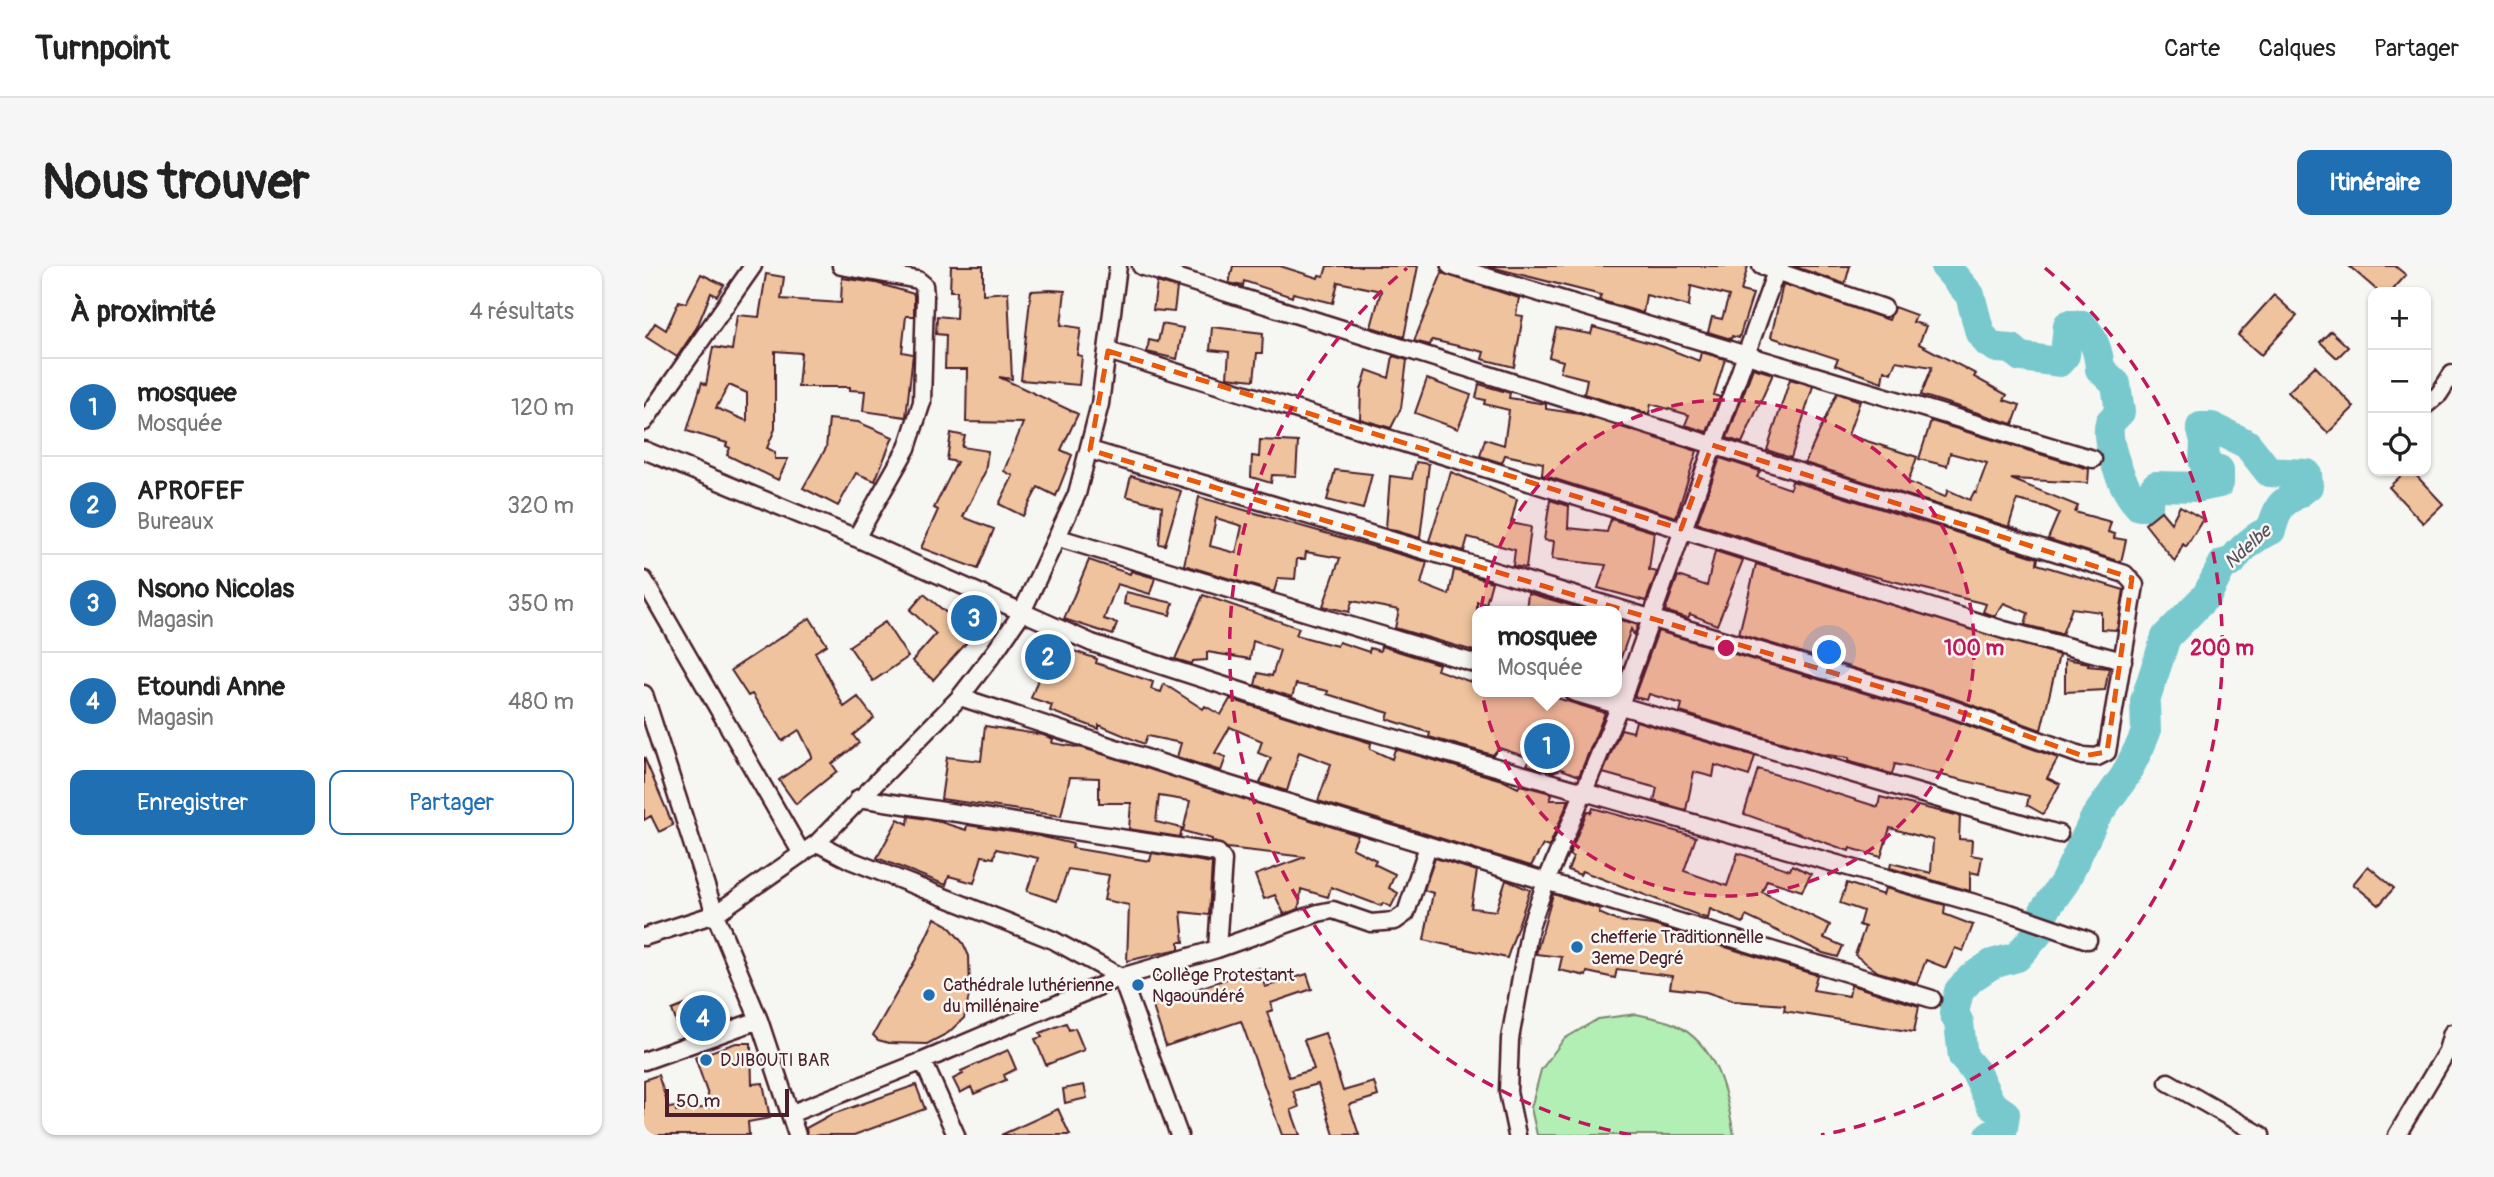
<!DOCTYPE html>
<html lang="fr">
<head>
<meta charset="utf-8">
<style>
	:root { --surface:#fff; --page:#f6f6f6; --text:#222; --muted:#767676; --line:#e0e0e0; --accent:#1f6fb2 }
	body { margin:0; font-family:Pangolin,sans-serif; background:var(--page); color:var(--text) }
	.controls { position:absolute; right:21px; top:21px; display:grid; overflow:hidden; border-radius:14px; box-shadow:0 2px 5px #0004 }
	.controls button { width:63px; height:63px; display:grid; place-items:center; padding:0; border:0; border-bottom:2px solid var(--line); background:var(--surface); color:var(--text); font:35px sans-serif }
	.scale { position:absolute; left:21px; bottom:18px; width:124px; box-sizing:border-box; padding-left:7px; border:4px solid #4a1f2b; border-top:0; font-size:19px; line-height:24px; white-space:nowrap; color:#4a1f2b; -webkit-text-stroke:5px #f6f6f2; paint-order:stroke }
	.you { position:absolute; left:1186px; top:387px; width:24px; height:24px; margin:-18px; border:5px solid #fff; border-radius:50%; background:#1a73e8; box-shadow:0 0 0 10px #1a73e833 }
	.badge { display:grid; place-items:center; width:46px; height:46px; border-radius:50%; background:var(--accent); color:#fff; font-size:23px; font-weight:700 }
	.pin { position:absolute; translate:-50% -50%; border:4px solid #fff; box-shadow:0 2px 7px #0006 }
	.popup { position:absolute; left:828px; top:340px; width:150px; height:91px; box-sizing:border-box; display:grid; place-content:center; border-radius:14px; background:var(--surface); filter:drop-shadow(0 2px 5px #0005); font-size:23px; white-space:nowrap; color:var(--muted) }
	.popup b { font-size:26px; color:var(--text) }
	.popup::after { content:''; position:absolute; left:50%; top:100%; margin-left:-14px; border:14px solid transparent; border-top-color:var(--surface) }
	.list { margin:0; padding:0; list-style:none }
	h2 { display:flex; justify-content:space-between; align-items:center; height:91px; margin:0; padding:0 28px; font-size:30px }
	h2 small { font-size:23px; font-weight:400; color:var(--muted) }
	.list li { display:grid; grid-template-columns:46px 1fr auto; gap:21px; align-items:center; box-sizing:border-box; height:98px; padding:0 28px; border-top:2px solid var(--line) }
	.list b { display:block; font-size:26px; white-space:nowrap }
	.list p { margin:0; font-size:23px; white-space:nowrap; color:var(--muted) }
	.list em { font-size:23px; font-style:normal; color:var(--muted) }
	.actions { display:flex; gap:14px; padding:21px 28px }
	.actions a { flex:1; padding:16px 0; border:2px solid var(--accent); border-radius:14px; text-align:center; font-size:24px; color:var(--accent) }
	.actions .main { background:var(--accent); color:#fff }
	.icon { flex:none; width:38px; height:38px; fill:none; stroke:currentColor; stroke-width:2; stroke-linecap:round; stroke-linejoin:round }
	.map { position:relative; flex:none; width:1808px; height:869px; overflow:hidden; border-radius:14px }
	header { display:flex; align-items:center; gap:42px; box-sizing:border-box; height:98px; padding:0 35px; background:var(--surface); border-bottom:2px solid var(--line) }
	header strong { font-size:33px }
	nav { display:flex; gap:38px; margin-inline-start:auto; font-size:24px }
	.intro { display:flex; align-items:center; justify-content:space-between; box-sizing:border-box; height:168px; padding:0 42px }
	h1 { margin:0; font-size:49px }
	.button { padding:18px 32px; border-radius:14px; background:var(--accent); color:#fff; font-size:24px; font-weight:700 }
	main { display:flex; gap:42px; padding:0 42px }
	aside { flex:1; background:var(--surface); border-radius:14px; box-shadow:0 2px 5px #0004 }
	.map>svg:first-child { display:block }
</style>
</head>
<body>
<header>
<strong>Turnpoint</strong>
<nav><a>Carte</a><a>Calques</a><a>Partager</a></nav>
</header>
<div class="intro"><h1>Nous trouver</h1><a class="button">Itinéraire</a></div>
<main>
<aside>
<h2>À proximité<small>4 résultats</small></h2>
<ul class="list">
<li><span class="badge">1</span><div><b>mosquee</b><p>Mosquée</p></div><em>120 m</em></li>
<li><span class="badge">2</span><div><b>APROFEF</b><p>Bureaux</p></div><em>320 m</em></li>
<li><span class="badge">3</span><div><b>Nsono Nicolas</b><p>Magasin</p></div><em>350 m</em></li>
<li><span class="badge">4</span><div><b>Etoundi Anne</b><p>Magasin</p></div><em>480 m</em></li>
</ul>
<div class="actions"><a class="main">Enregistrer</a><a>Partager</a></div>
</aside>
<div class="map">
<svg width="1808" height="869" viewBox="0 0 1808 869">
	<rect width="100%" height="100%" fill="#f6f6f2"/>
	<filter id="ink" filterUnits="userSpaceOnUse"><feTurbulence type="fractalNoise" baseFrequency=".0143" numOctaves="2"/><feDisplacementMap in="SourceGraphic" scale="14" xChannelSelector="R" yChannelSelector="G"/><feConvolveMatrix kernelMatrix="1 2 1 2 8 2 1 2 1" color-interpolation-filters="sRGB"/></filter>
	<g filter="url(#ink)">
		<path fill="#b1efb5" stroke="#7e8770" stroke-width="2" d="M992 748C1004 751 1019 753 1030 758 1074 779 1082 826 1090 869H893L887 842 897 804 920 773 954 753Z"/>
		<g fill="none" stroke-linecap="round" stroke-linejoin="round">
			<path stroke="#78c9ce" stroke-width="30" d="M1301 0 1326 29 1336 67 1344 77 1353 82 1368 83 1377 91 1415 96 1421 89 1424 59H1438C1449 70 1455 87 1456 103L1472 118 1476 146 1466 156C1460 177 1480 225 1495 240H1504L1505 229 1512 220 1556 221 1575 217V204L1565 203 1560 197 1561 175 1557 161H1568L1603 178 1625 206 1663 208 1664 220C1640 240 1638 228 1627 264 1613 269 1596 283 1588 296L1579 298 1563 329 1522 371 1501 435 1502 466 1497 478 1481 510 1451 552 1420 617 1400 645 1394 667 1373 691 1348 698 1327 712 1315 725 1310 747 1315 757 1319 791 1331 805 1347 838 1361 848 1359 862 1346 869"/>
		</g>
		<path fill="#eec39d" stroke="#4a1f2b" stroke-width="2" fill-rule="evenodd" d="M307 0H339V28L364 26 368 113 355 111 434 148 417 184 428 189 412 230 394 221 379 250 355 238 369 210 360 205 379 157 322 156 323 103H301L302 69 292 68 293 50 312 52 313 25H306Z
			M589 0H636L674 12 675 9 680 10 683 0H774L760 71 727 61 737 25 694 16 689 37 649 27 648 31 600 15 599 20 585 17Z
			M843 0H1104L1097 25 1109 28 1095 72 1088 70 1087 73 1064 66 1068 51 1078 53 1085 30 1047 20 1045 40 1002 29 999 47 955 34 957 29Z
			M1149 0H1206L1201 18Z
			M1705 0H1751L1762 9 1747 26H1735Z
			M798 7 875 32 872 49 879 50 870 101 838 93 840 86 788 74 786 79 770 75Z
			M57 8 80 19 73 30 67 27 53 61 33 91 2 71 11 57 22 64 35 35 42 37Z
			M122 8 140 11 137 33 197 37 198 12 232 17 270 28V50H262L258 86 269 88 262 151 219 145 221 125 206 124V121H154L157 87 131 85V163L123 182 131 186V193H144L134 214 83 189 86 182 82 180 83 177 43 165 58 116 62 119 69 81 88 84 93 49 115 51ZM85 119 103 127V155L72 142Z
			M513 16 533 22 530 46 509 44Z
			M1139 18 1245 54 1250 41 1272 49 1269 56 1282 60 1275 78 1332 108 1330 111 1363 129 1360 134 1376 139 1369 158 1277 129 1288 101 1252 95 1247 107 1240 104 1238 116 1191 99 1194 93 1127 71Z
			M406 24 421 25 417 59 437 62 433 89 438 90 435 119 377 114 387 25Z
			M1630 29 1653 50 1617 89 1594 69Z
			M518 58 539 62 533 93 503 86 505 74 514 76Z
			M568 61 619 67 618 87H613L610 114 583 111 585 86 566 84Z
			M949 61 1017 80 1055 95 1057 86 1081 93 1070 129 1076 131 1063 166 1041 159 1045 149 1007 138 1005 148 940 128 943 113 916 106 919 95 905 91 912 62 947 68Z
			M1687 65 1704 81 1693 92 1676 76Z
			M749 90 763 94 757 142 747 162 716 153 717 124 723 104 745 112Z
			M1671 100 1710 141 1684 167 1644 126Z
			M1109 102 1129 108 1098 177 1083 172Z
			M783 113 827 129 814 163 771 147Z
			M1146 113 1169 120 1147 192 1123 184Z
			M835 118 866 127 865 132 902 138V143L936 148 1053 185 1032 251 898 209 899 197 861 189 858 197 836 190 841 173 860 179 865 144 840 138 841 134 832 132Z
			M1193 127 1216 135 1204 169 1273 191 1264 216 1301 231 1304 224 1326 234 1330 226 1332 227 1343 197 1306 187 1303 200 1275 193 1287 155 1445 203 1444 217 1367 213 1434 240 1431 246 1467 256 1464 266 1471 268 1470 272 1482 274 1477 296 1404 273 1415 247 1402 241 1373 234 1365 260 1375 264 1161 197Z
			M185 153 214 156 249 171 231 215 212 207 194 240 159 222 182 182Z
			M307 167 321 170 318 181 344 185 341 206 319 251 350 263 334 303 277 282 294 244 290 242 313 196 303 194Z
			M616 174 654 176 652 210 628 209 627 217 607 211 608 190 615 191Z
			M1076 192 1116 205 1113 211 1146 223 1148 215 1372 285 1394 292 1393 298 1480 324 1473 364 1457 363V346L1428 342 1418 368 1381 359 1384 347 1360 337 1351 350 1339 346 1342 338 1204 304 1053 257Z
			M772 196 785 198 776 272 742 262 746 210 768 213Z
			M691 204 728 208 719 243 683 234Z
			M1762 205H1768L1799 238 1779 257 1745 221Z
			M807 206 873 233 867 257 887 261 882 302 869 300 871 284 824 271 820 285 785 275Z
			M487 210 537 225 521 279 515 278 518 240 482 230Z
			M555 231 783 296 777 318 805 329 810 304 848 316 842 338 833 336V386L751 362 755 344 708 335 705 346 679 340 696 292 662 286 661 293H653L651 313 634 312 630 326 540 299ZM572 252 598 260 592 287 566 280Z
			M906 234 925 240 924 262 963 266 967 253 1010 266 1005 304 1013 306 1002 335 954 322 962 299 908 293 910 275 900 274Z
			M1536 240 1559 253 1542 281 1539 278 1531 296 1501 258 1517 245 1527 257Z
			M1071 285 1099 294 1073 359 1046 348 1044 352 1021 345 1034 310 1063 320Z
			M445 294 486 308 487 305 511 312 506 328 473 318 460 353 473 357 469 369 420 353Z
			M1112 298 1415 389 1397 464 1306 431 1095 368Z
			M482 326 529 337 526 349 480 338Z
			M884 327 943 344V345H882Z
			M280 328 311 354 317 340 337 349 327 372 289 414 268 395 292 368 266 344Z
			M559 329 655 362 652 369 693 380 695 376 725 386 726 382 736 385 737 380 795 398 793 404 833 418V426H894L961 447 935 510 917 503 909 506 883 499 886 492 855 482 849 489 785 471 786 467 743 453 745 447 683 428 684 425 652 418 648 431 611 419 614 407 628 410 636 384 609 375 606 393 563 386V394L549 395 548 398 531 393Z
			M166 352 183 379 171 386 200 441 214 431 230 452 209 469 215 477 188 498 193 505 152 538 135 514 168 491 167 488 155 464 138 475 108 428 104 430 87 404Z
			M973 353 994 359 990 369 987 363 975 397Z
			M241 356 264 391 229 415 205 380Z
			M1014 365 1300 451 1414 492 1403 512 1416 518 1399 548 1383 539 1385 530 1251 498 1248 508 1241 506 1204 495 1205 492 1177 488 1036 446 1038 438 1005 428 1003 434 990 431Z
			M405 384 428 392 430 385 453 393 452 397 509 416 507 423 517 426 520 418 559 443 561 440 577 449 586 433 727 477 726 483 748 493 751 483 858 514 874 522 876 519 903 526 908 529 906 534H925L905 581 899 579 887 600 674 535 687 498 655 486 643 525 616 517 627 492 614 487 618 475 586 461 571 487 582 491 577 505 533 491 537 477 503 470 500 478 455 459V463L406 445 408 439 387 432Z
			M1421 393 1445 397 1444 400 1465 402 1461 424 1421 426Z
			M992 455 1111 490 1105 510 1071 499 1069 511 1050 506 1042 544 1010 535 1013 522 959 507 977 463 989 466Z
			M341 460 399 469 409 473 408 477 439 482 714 569 708 582 732 594 730 598 751 608 745 622 754 627 747 641 739 637 737 640 687 621 684 631 657 623 655 643 640 648 631 629 620 633 611 609 661 591 583 582 568 575V573L539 565 546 535 515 530 512 556 538 562 536 571 485 563 487 537H455V512L426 511 417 550 297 533 303 491 337 495Z
			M0 491 29 559 15 566 7 550 0 554Z
			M1114 503 1234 541 1236 531 1316 550 1315 573 1328 574 1327 589 1338 591 1335 608 1326 606V625L1246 602 1247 597 1287 607 1289 574 1246 562 1237 591 1206 582 1205 585 1100 548Z
			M949 542 1052 571 1040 605 1083 620 1094 587 1146 604 1148 599 1167 608 1158 625 1123 614 1118 626 1186 659 1180 672 1199 680 1194 691 1179 687 1102 650 1099 657 1066 643 1064 653 938 605 936 609 924 604 929 591 925 589 943 545 947 547Z
			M265 550 293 555 322 564 323 559 395 570 429 578 428 582 506 595 508 587 568 597 565 649 537 646 540 676H535V683L483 695 485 639 460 634 465 609 424 603 413 635 383 625 394 592 352 583 350 592 338 590 330 617 305 610 302 619 233 592 254 553 264 558Z
			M791 592 833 605 827 642 852 645 862 614 886 624 863 692 780 674 789 627 780 624Z
			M1724 600 1750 622 1735 639 1709 618Z
			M1203 617 1239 629 1241 622 1301 639 1300 648 1329 659 1319 685 1311 682 1302 702 1282 694 1273 717 1234 706 1211 689 1221 661 1215 659 1219 645 1196 637Z
			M909 628 956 643 955 647 973 655 1009 659 1173 709 1169 724 1205 730 1207 719 1275 740 1270 766 1140 745 1141 739 1089 735 1062 726 1026 722 1028 710 973 703 971 712 943 706 942 710 915 704 918 691 892 688Z
			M291 652 304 659 319 677 325 690 326 725 320 752 304 767 283 778 245 777 234 774 229 769 272 693Z
			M615 702 621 721 663 708 668 723 627 737 629 744 623 746 645 811 670 803 660 774 681 767 699 825 730 816 734 830 705 839 715 869H690L674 818 649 825 655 841 647 844 656 869H638L597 755 522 780 508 738Z
			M58 732 67 755 36 766 28 744Z
			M422 757 425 764 431 762 440 784 402 799 391 773 398 771 396 767Z
			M92 777H107L108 818 119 817 126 852 104 856 105 869H0V814L14 809 25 842 32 841V845L68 841 51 791Z
			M364 784 372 803 360 809 362 814 330 828 327 821 316 827 309 813 319 808 317 805Z
			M272 819 281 843 210 869H163L162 862 186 849Z
			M440 819 443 832 421 837 419 823Z
			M414 843 426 869H357Z"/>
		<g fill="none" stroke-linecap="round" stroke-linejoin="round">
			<defs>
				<path id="street" d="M197 0 274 14 280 19 281 30 278 136 263 182 212 272
					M806 0 1449 193
					M1117 0 1240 42
					M464 85 1360 364 1479 395
					M1782 139 1795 128 1808 108
					M0 156 109 0
					M0 184 212 272 448 377 683 453 1366 647 1444 674
					M446 184 1303 441 1439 490 1453 491 1463 486 1491 319 1481 308 497 0
					M415 272 833 398
					M0 314 158 588
					M929 426 1415 568
					M0 428 71 648 115 754 153 869
					M316 431 563 512 1288 733
					M215 532 574 587 579 594 573 683
					M173 577 206 594 409 674 477 711 573 683 674 647 689 644 727 657 751 655 762 647 784 580
					M0 671 71 648 173 577 316 431 350 387 377 348 433 228 456 138 474 0
					M0 795 115 754
					M279 795 477 711 535 869
					M1524 816 1617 869
					M146 848 279 795 312 869
					M873 869 864 826 866 773 886 661 902 616 976 439 1134 0
					M1753 869 1803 785 1808 767"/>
			</defs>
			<use href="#street" stroke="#4a1f2b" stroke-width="21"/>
			<use href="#street" stroke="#f6f6f2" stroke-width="16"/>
		</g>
	</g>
	<path fill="none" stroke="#e8590c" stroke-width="5" stroke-dasharray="14 9" stroke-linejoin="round" d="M464 85 1037 263 1068 179 1488 312 1463 486 1439 490 1303 441 446 184Z"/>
	<circle cx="1082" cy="382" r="248" fill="#c2185b" fill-opacity=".12"/>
	<g fill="none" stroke="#c2185b" stroke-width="3.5" stroke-dasharray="12 9">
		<circle cx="1082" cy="382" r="248"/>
		<path d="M987 869A496 496 0 0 1 763 2M1401 2A496 496 0 0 1 1177 869"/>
	</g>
	<g fill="#1f6fb2" stroke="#f6f6f2" stroke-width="2.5">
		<circle cx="933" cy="681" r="7"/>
		<circle cx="494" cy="719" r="7"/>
		<circle cx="285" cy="729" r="7"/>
		<circle cx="62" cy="794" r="7"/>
	</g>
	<g text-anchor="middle" stroke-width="5" stroke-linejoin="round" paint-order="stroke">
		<g font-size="18" fill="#4a1f2b" stroke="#f6f6f2" text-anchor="start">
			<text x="947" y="677">chefferie Traditionnelle<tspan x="947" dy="21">3eme Degré</tspan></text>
			<text x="508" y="715">Collège Protestant<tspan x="508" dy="21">Ngaoundéré</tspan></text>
			<text x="299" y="725">Cathédrale luthérienne<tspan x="299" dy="21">du millénaire</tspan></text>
			<text x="76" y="800">DJIBOUTI BAR</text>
		</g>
		<g font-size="19" font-style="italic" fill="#58525c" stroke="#f6f6f2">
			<text transform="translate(1603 280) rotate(-42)" y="7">Ndelbe</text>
		</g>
	</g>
	<circle cx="1082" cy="382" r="10" fill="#c2185b" stroke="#f6f6f2" stroke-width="3.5"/>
	<g font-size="21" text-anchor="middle" font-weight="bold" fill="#c2185b" stroke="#f6f6f2" stroke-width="5" stroke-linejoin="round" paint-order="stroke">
		<text x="1330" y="389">100 m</text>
		<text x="1578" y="389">200 m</text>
	</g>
</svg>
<div class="controls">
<button>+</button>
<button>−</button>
<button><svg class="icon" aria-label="locate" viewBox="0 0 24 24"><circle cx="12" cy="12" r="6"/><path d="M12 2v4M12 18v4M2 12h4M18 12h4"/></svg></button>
</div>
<div class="scale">50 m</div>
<div class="you"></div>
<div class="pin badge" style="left:903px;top:480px">1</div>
<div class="popup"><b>mosquee</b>Mosquée</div>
<div class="pin badge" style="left:404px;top:391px">2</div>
<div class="pin badge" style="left:330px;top:352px">3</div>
<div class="pin badge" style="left:59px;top:752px">4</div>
</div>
</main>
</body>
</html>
